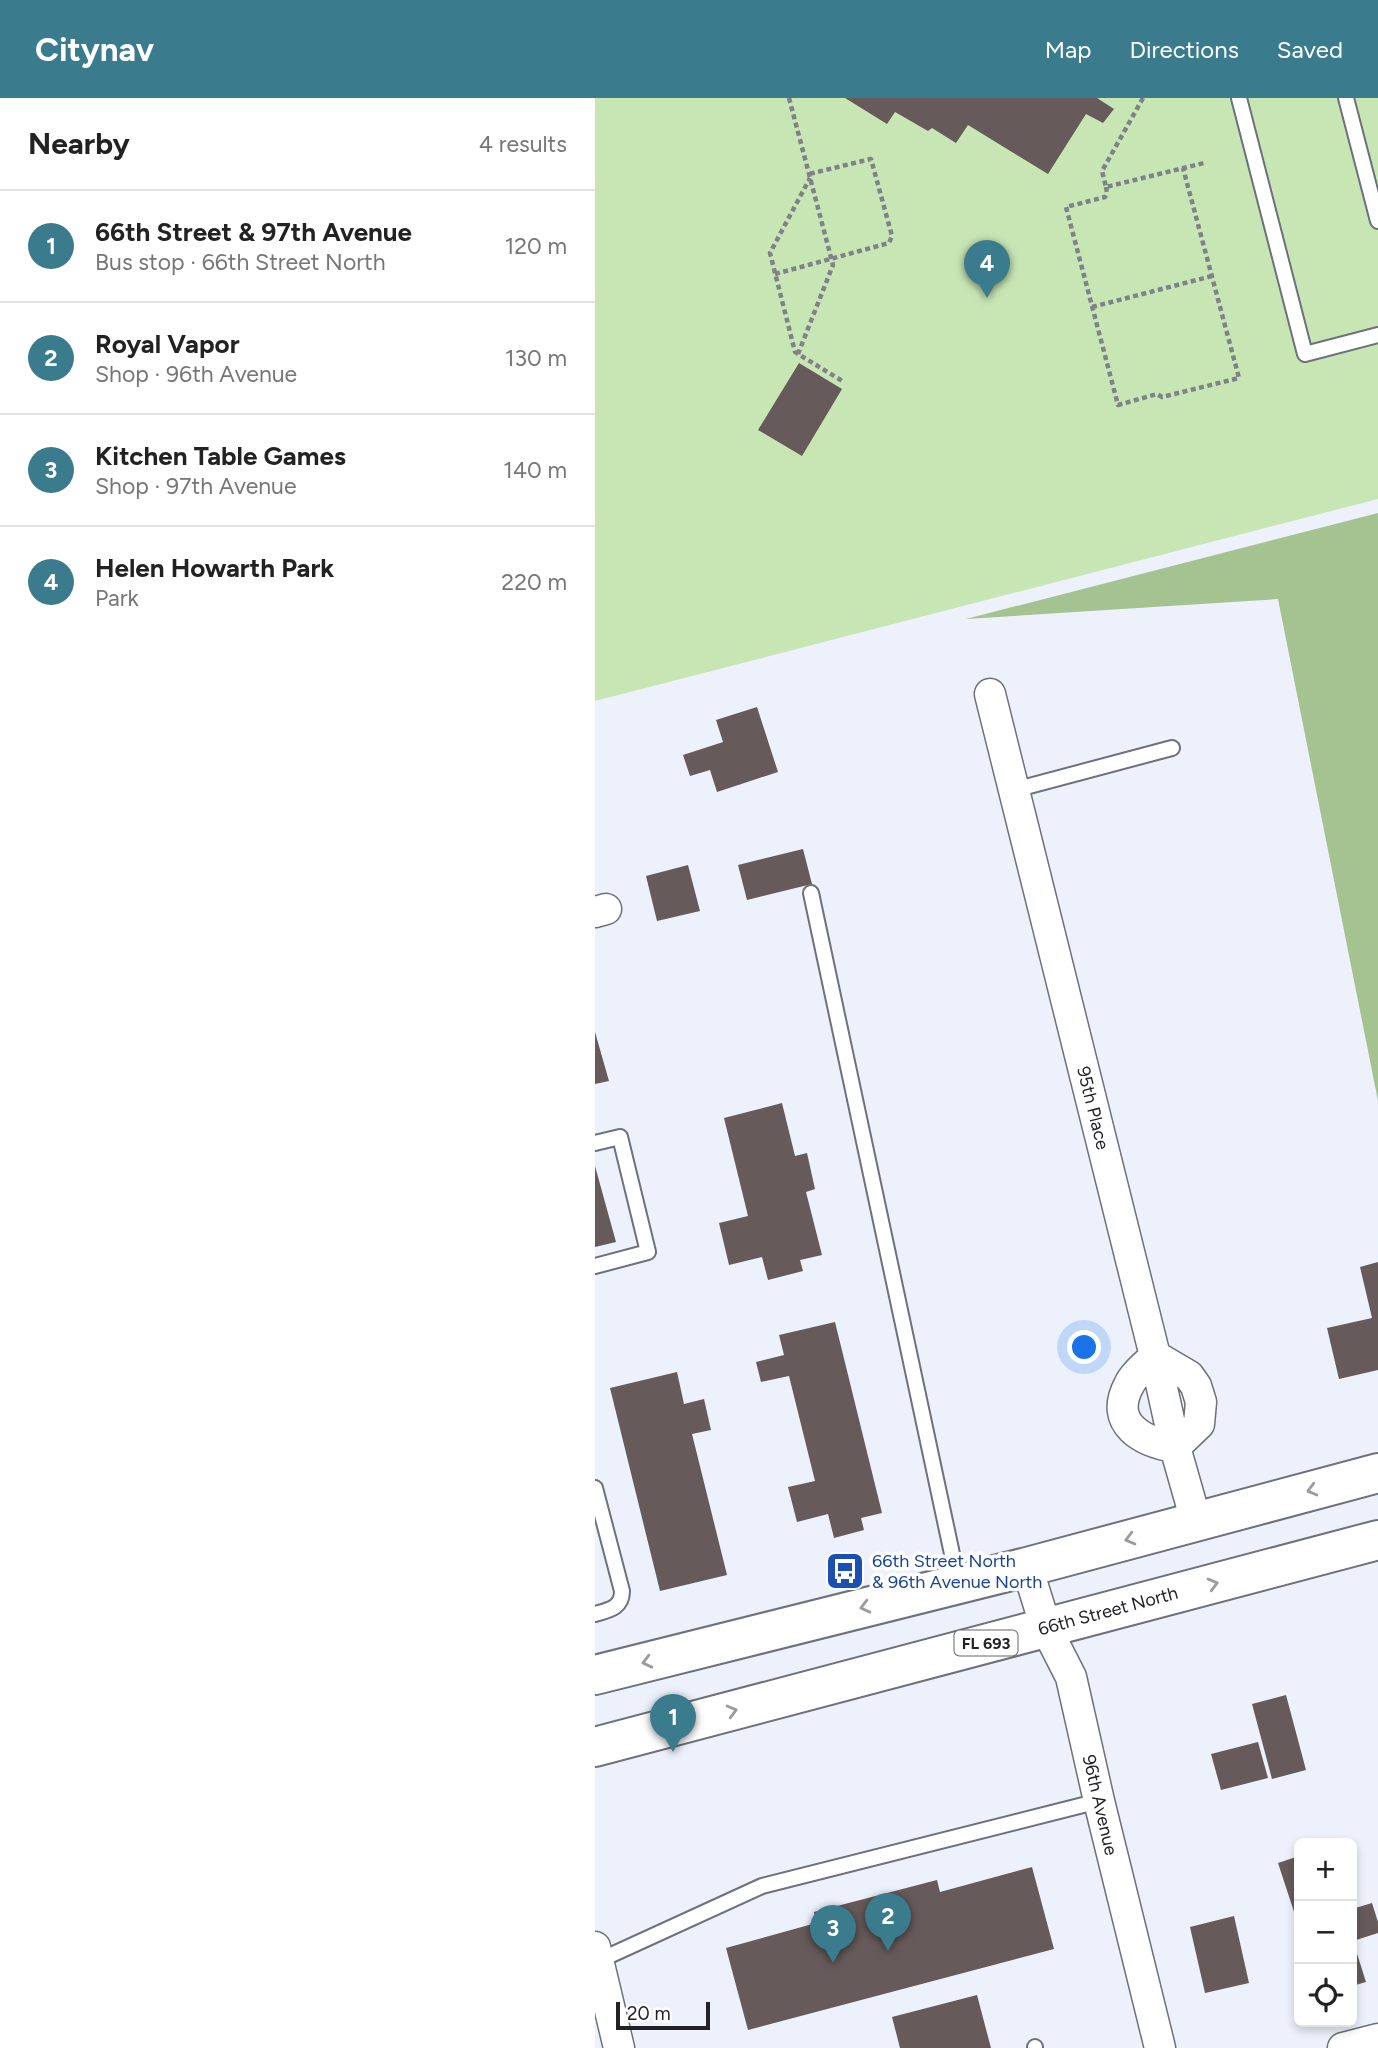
<!DOCTYPE html>
<html lang="en">
<head>
<meta charset="utf-8">
<style>
	:root { --surface:#fff; --page:#f2f2f2; --text:#222; --muted:#767676; --line:#e0e0e0; --accent:#3a7c8d }
	body { margin:0; font-family:Figtree,sans-serif; background:var(--page); color:var(--text) }
	.controls { position:absolute; right:21px; bottom:21px; display:grid; overflow:hidden; border-radius:10px; box-shadow:0 4px 10px #0003 }
	.controls button { width:63px; height:63px; display:grid; place-items:center; padding:0; border:0; border-bottom:2px solid var(--line); background:var(--surface); color:var(--text); font:35px sans-serif }
	.scale { position:absolute; left:21px; bottom:18px; width:94px; box-sizing:border-box; padding-left:7px; border:4px solid #202226; border-top:0; font-size:19px; line-height:24px; white-space:nowrap; color:#202226; -webkit-text-stroke:5px #fff; paint-order:stroke }
	.you { position:absolute; left:490px; top:1250px; width:24px; height:24px; margin:-18px; border:5px solid #fff; border-radius:50%; background:#1a73e8; box-shadow:0 0 0 10px #1a73e833 }
	.badge { display:grid; place-items:center; width:46px; height:46px; border-radius:50%; background:var(--accent); color:#fff; font-size:23px; font-weight:700 }
	.pin { position:absolute; translate:-50% -58px; filter:drop-shadow(0 2px 4px #0008) }
	.pin::after { content:''; position:absolute; top:37px; width:24px; height:21px; background:inherit; clip-path:polygon(0 0,100% 0,50% 100%) }
	.list { margin:0; padding:0; list-style:none }
	h2 { display:flex; justify-content:space-between; align-items:center; height:91px; margin:0; padding:0 28px; font-size:30px }
	h2 small { font-size:23px; font-weight:400; color:var(--muted) }
	.list li { display:grid; grid-template-columns:46px 1fr auto; gap:21px; align-items:center; box-sizing:border-box; height:112px; padding:0 28px; border-top:2px solid var(--line) }
	.list b { display:block; font-size:26px; white-space:nowrap }
	.list p { margin:0; font-size:23px; white-space:nowrap; color:var(--muted) }
	.list em { font-size:23px; font-style:normal; color:var(--muted) }
	.icon { flex:none; width:38px; height:38px; fill:none; stroke:currentColor; stroke-width:2; stroke-linecap:round; stroke-linejoin:round }
	.map { position:relative; flex:none; width:783px; height:1950px; overflow:hidden }
	header { display:flex; align-items:center; gap:42px; box-sizing:border-box; height:98px; padding:0 35px; background:var(--accent); color:#fff }
	header strong { font-size:33px }
	nav { display:flex; gap:38px; margin-inline-start:auto; font-size:24px }
	main { display:flex }
	aside { flex:1; background:var(--surface) }
	.map>svg:first-child { display:block }
</style>
</head>
<body>
<header>
<strong>Citynav</strong>
<nav><a>Map</a><a>Directions</a><a>Saved</a></nav>
</header>
<main>
<aside>
<h2>Nearby<small>4 results</small></h2>
<ul class="list">
<li><span class="badge">1</span><div><b>66th Street &amp; 97th Avenue</b><p>Bus stop · 66th Street North</p></div><em>120 m</em></li>
<li><span class="badge">2</span><div><b>Royal Vapor</b><p>Shop · 96th Avenue</p></div><em>130 m</em></li>
<li><span class="badge">3</span><div><b>Kitchen Table Games</b><p>Shop · 97th Avenue</p></div><em>140 m</em></li>
<li><span class="badge">4</span><div><b>Helen Howarth Park</b><p>Park</p></div><em>220 m</em></li>
</ul>
</aside>
<div class="map">
<svg width="783" height="1950" viewBox="0 0 783 1950">
	<rect width="100%" height="100%" fill="#ecf1fc"/>
	<path fill="#c8e6b4" d="M0 0H783V401L0 603Z"/>
	<path fill="#a5c291" d="M783 415V1003L683 501 371 521Z"/>
	<path fill="#675a5a" d="M250 0H502L519 11 508 25 491 16 453 76 373 27 361 45 337 30 333 33 300 14 292 26Z
		M204 265 247 291 207 358 163 332Z
		M162 609 183 674 122 694 115 672 95 678 88 657 128 644 121 622Z
		M208 751 217 786 152 802 143 767Z
		M93 767 105 813 62 823 51 778Z
		M0 934 14 983 0 986Z
		M187 1005 200 1058 212 1055 220 1091 211 1094 227 1157 205 1162 208 1173 173 1182 167 1159 134 1167 124 1125 153 1118 129 1020Z
		M0 1068 21 1144 0 1149Z
		M783 1164V1272L744 1281 732 1230 777 1220 765 1169Z
		M240 1224 287 1415 266 1420 269 1432 239 1440 233 1416 202 1424 193 1389 220 1383 194 1278 166 1284 161 1264 189 1257 184 1237Z
		M82 1274 89 1306 109 1301 116 1332 97 1336 132 1477 65 1493 15 1290Z
		M691 1597 711 1672 677 1681 657 1606Z
		M663 1644 673 1680 626 1692 616 1656Z
		M704 1758V1829L683 1765Z
		M437 1769 459 1851 153 1932 131 1850 221 1825 219 1814 342 1782 345 1794Z
		M777 1805 783 1824V1835L758 1843 771 1884 757 1888V1811Z
		M639 1818 654 1885 610 1895 595 1829Z
		M382 1897 396 1950H305L297 1919Z"/>
	<g fill="none" stroke-linecap="round" stroke-linejoin="round">
		<defs>
			<path id="lane" d="M644 0 710 256 783 237
				M751 0 783 123
				M419 692 577 650
				M216 795 363 1484
				M0 1045 25 1039 53 1154 0 1168
				M0 1390 27 1493C27 1510 14 1512 0 1516
				M3 1863 167 1788 504 1703
				M440 1949V1950"/>
			<path id="street" d="M395 596 560 1258 580 1349 601 1423
				M0 814 11 811
				M560 1258 594 1278 601 1288 606 1304 604 1326 580 1349C548 1344 513 1326 534 1287 539 1276 551 1267 560 1258Z
				M432 1469 451 1530 476 1579 504 1703 565 1950
				M0 1849 24 1950
				M748 1950 783 1941"/>
			<path id="primary" d="M0 1577 432 1469 783 1375
				M0 1649 783 1442"/>
		</defs>
		<use href="#lane" stroke="#6d717b" stroke-width="18"/>
		<use href="#street" stroke="#6d717b" stroke-width="33"/>
		<use href="#primary" stroke="#6d717b" stroke-width="42"/>
		<path stroke="#7e8289" stroke-width="4.5" stroke-dasharray="5 3.5" stroke-linecap="butt" d="M194 0 238 167 203 256 249 284
			M548 0 507 73 511 89 609 65
			M511 89 512 95 510 99 471 109 523 307 562 296 567 299 644 280 588 70
			M180 176 294 145 297 138 276 61 214 76
			M497 209 617 178
			M203 256 200 254 175 155 215 80"/>
		<use href="#lane" stroke="#fff" stroke-width="14"/>
		<use href="#street" stroke="#fff" stroke-width="30"/>
		<use href="#primary" stroke="#fff" stroke-width="38"/>
	</g>
	<defs><path id="oneway-chevron" d="M-2-3.5L2.5 0L-2 3.5" fill="none" stroke-width="1.6" stroke-linecap="round" stroke-linejoin="round" transform="scale(1.75)"/></defs>
	<g stroke="#9b9c9d">
		<use href="#oneway-chevron" transform="translate(717 1392) rotate(165)"/>
		<use href="#oneway-chevron" transform="translate(535 1441) rotate(165)"/>
		<use href="#oneway-chevron" transform="translate(618 1486) rotate(-15)"/>
		<use href="#oneway-chevron" transform="translate(270 1509) rotate(166)"/>
		<use href="#oneway-chevron" transform="translate(52 1564) rotate(166)"/>
		<use href="#oneway-chevron" transform="translate(137 1613) rotate(-15)"/>
	</g>
	<defs>
		<symbol id="bus-square" viewBox="-11 -11 22 22"><rect x="-9" y="-9" width="18" height="18" rx="4" fill="#1a4fb4" stroke="#fff"/><path d="M-5-6H5V4H4V6H2V4H-2V6H-4V4H-5ZM-3.5-4V0h7V-4ZM-3.5 1.2v1.5H-2V1.2ZM2 1.2v1.5H3.5V1.2Z" fill="#fff"/></symbol>
	</defs>
	<g fill-rule="evenodd">
		<use href="#bus-square" x="228" y="1451" width="44" height="44"/>
	</g>
	<g text-anchor="middle" stroke-width="7" stroke-linejoin="round" paint-order="stroke">
		<rect fill="#fff" stroke="#636467" stroke-width="2" x="359.5" y="1532.5" width="63" height="25" rx="5"/>
		<g font-size="16" font-weight="bold" fill="#202226">
			<text x="391" y="1551">FL 693</text>
		</g>
		<g font-size="18" fill="#202226" stroke="#fff">
			<text transform="translate(498 1010) rotate(76)" y="6">95th Place</text>
			<text transform="translate(513 1513) rotate(-15)" y="6">66th Street North</text>
			<text transform="translate(505 1707) rotate(77)" y="6">96th Avenue</text>
		</g>
		<g font-size="18" fill="#164399" stroke="#fff" text-anchor="start">
			<text x="277" y="1469">66th Street North<tspan x="277" dy="21">&amp; 96th Avenue North</tspan></text>
		</g>
	</g>
</svg>
<div class="controls">
<button>+</button>
<button>−</button>
<button><svg class="icon" aria-label="locate" viewBox="0 0 24 24"><circle cx="12" cy="12" r="6"/><path d="M12 2v4M12 18v4M2 12h4M18 12h4"/></svg></button>
</div>
<div class="scale">20 m</div>
<div class="you"></div>
<div class="pin badge" style="left:78px;top:1654px">1</div>
<div class="pin badge" style="left:293px;top:1853px">2</div>
<div class="pin badge" style="left:238px;top:1865px">3</div>
<div class="pin badge" style="left:392px;top:200px">4</div>
</div>
</main>
</body>
</html>
